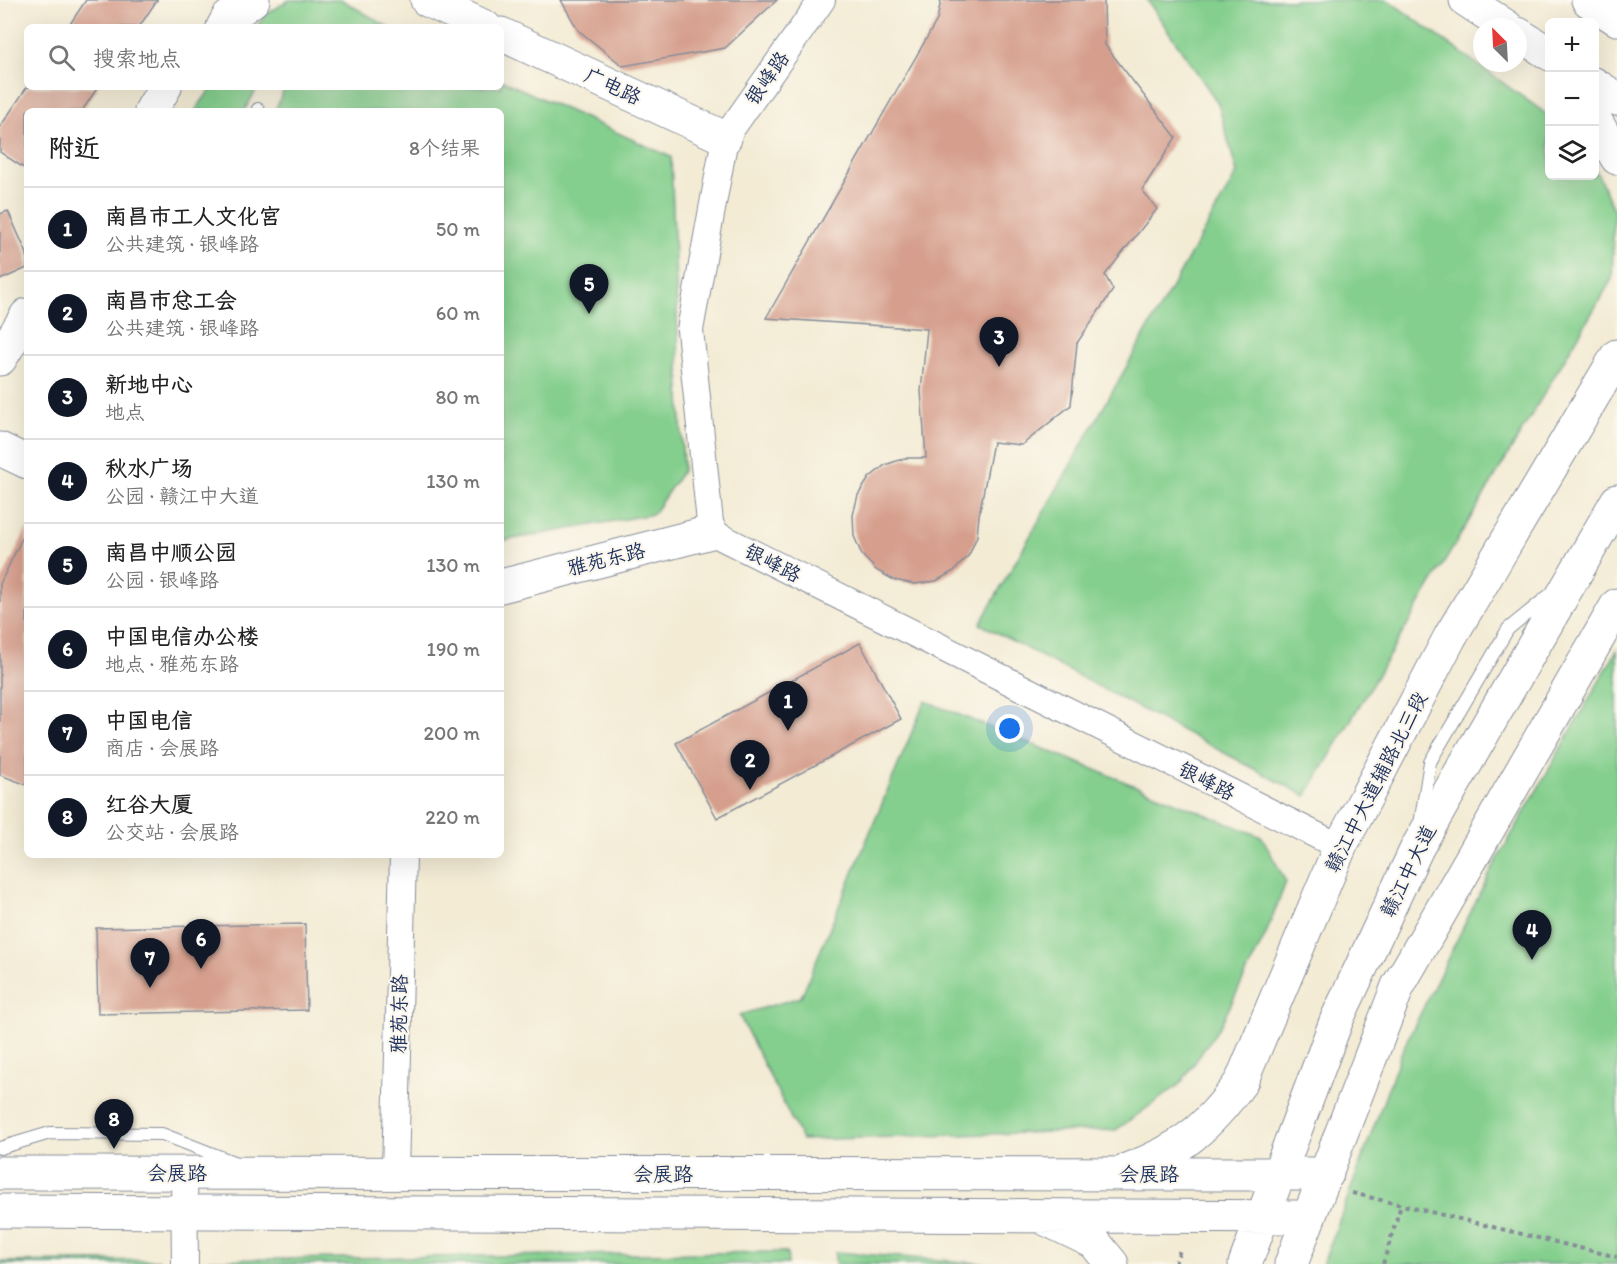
<!DOCTYPE html>
<html lang="zh">
<head>
<meta charset="utf-8">
<style>
	:root { --surface:#fff; --page:#f2f2f2; --text:#222; --muted:#767676; --line:#e0e0e0; --accent:#111827 }
	body { margin:0; font-family:Itim,"LXGW WenKai TC",sans-serif; background:var(--page); color:var(--text) }
	.controls { position:absolute; right:18px; top:18px; display:grid; overflow:hidden; border-radius:9px; box-shadow:0 6px 24px #0002 }
	.controls button { width:54px; height:54px; display:grid; place-items:center; padding:0; border:0; border-bottom:2px solid var(--line); background:var(--surface); color:var(--text); font:30px sans-serif }
	.compass { position:absolute; left:1473px; top:18px; width:54px; height:54px; border-radius:50%; background:var(--surface); box-shadow:0 6px 24px #0002; rotate:336deg }
	.you { position:absolute; left:1010px; top:729px; width:21px; height:21px; margin:-15px; border:4px solid #fff; border-radius:50%; background:#1a73e8; box-shadow:0 0 0 9px #1a73e833 }
	.badge { display:grid; place-items:center; width:39px; height:39px; border-radius:50%; background:var(--accent); color:#fff; font-size:20px; font-weight:700 }
	.pin { position:absolute; translate:-50% -50px; filter:drop-shadow(0 2px 3px #0008) }
	.pin::after { content:''; position:absolute; top:32px; width:21px; height:18px; background:inherit; clip-path:polygon(0 0,100% 0,50% 100%) }
	.list { margin:0; padding:0; list-style:none }
	h2 { display:flex; justify-content:space-between; align-items:center; height:78px; margin:0; padding:0 24px; font-size:26px }
	h2 small { font-size:20px; font-weight:400; color:var(--muted) }
	.list li { display:grid; grid-template-columns:39px 1fr auto; gap:18px; align-items:center; box-sizing:border-box; height:84px; padding:0 24px; border-top:2px solid var(--line) }
	.list b { display:block; font-size:22px; white-space:nowrap }
	.list p { margin:0; font-size:20px; white-space:nowrap; color:var(--muted) }
	.list em { font-size:20px; font-style:normal; color:var(--muted) }
	.icon { flex:none; width:33px; height:33px; fill:none; stroke:currentColor; stroke-width:2; stroke-linecap:round; stroke-linejoin:round }
	.map { position:relative; flex:none; width:1617px; height:1264px; overflow:hidden }
	.search { position:absolute; background:var(--surface); box-shadow:0 6px 24px #0002; left:24px; top:24px; width:480px; height:66px; display:flex; align-items:center; gap:15px; box-sizing:border-box; padding:0 21px; border-radius:9px; color:var(--muted); font-size:22px }
	.panel { position:absolute; background:var(--surface); box-shadow:0 6px 24px #0002; left:24px; top:108px; width:480px; height:750px; border-radius:9px }
	.map>svg:first-child { display:block }
</style>
</head>
<body>
<div class="map">
<svg width="1617" height="1264" viewBox="0 0 1617 1264">
	<rect width="100%" height="100%" fill="#fbf7ec"/>
	<filter id="ink" filterUnits="userSpaceOnUse"><feTurbulence type="fractalNoise" baseFrequency=".0167" numOctaves="2"/><feDisplacementMap in="SourceGraphic" scale="12" xChannelSelector="R" yChannelSelector="G"/><feConvolveMatrix kernelMatrix="1 2 1 2 8 2 1 2 1" color-interpolation-filters="sRGB"/></filter>
	<filter id="wash" filterUnits="userSpaceOnUse"><feTurbulence type="fractalNoise" baseFrequency=".008" numOctaves="4" result="noise"/><feDisplacementMap in="SourceGraphic" scale="24" xChannelSelector="R" yChannelSelector="G"/><feGaussianBlur stdDeviation="1.35" result="paint"/><feColorMatrix in="noise" values="0 0 0 0 0 0 0 0 0 0 0 0 0 0 0 0 0 1.4 0 .05"/><feComposite in="paint" operator="in"/></filter>
	<g filter="url(#wash)">
		<rect width="100%" height="100%" fill="#f3ebd4"/>
		<path fill="#84cf8d" stroke="#507f76" stroke-width="1.5" d="M289 0H342L388 27H256L265 15Z
			M1147 0H1388L1549 116 1550 176H1594L1595 168 1614 210 1612 279 1306 796 980 624 1237 173 1218 103Z
			M501 80 671 157 683 470 653 514 501 541V111H275L285 87H501Z
			M212 87H258L244 111H195Z
			M1617 650V1264H1323L1402 1051 1492 869Z
			M925 701 1262 837 1286 882 1265 936 1220 1026 1180 1084 1116 1130 802 1140 739 1015 801 997Z
			M787 1252 788 1264H209V1260Z
			M835 1252 991 1264H835Z
			M159 1260V1264H0V1262Z"/>
		<g id="blocks">
			<path fill="#d69f8d" d="M86 0H157L139 27H68Z
				M561 0H777L725 48 623 66 578 30Z
				M941 0H1104L1105 45 1176 137 1142 190 1157 209 1105 275 1113 290 1077 343 1071 405 1022 445 993 442 979 515 977 536 969 555 954 571 936 581 915 584 894 580 876 570 862 555 854 536 853 515 858 495 869 478 885 465 905 458H926L921 391 927 329 766 318 937 20Z
				M27 87H98L82 111H27V170L0 152V127Z
				M8 211 27 254V268L0 280V214Z
				M27 528V785L0 775V584Z
				M860 643 901 719 717 818 676 743Z
				M305 924 307 1010 98 1014 96 928Z"/>
		</g>
	</g>
	<g filter="url(#ink)">
		<use href="#blocks" fill-opacity="0" stroke="#878d99" stroke-width="1.5"/>
		<g fill="none" stroke-linecap="round" stroke-linejoin="round">
			<defs>
				<path id="lane" d="M257 111 258 109
					M1421 818 1430 762 1508 629 1552 593
					M0 1148 50 1133 162 1134 236 1163"/>
				<path id="street" d="M822 0 725 138 690 330 711 532 1340 847
					M184 1173 185 1264
					M395 1173 403 855"/>
				<path id="secondary" d="M427 0 485 27
					M1466 0 1507 27
					M1588 0 1617 19
					M223 27 228 18 253 0
					M501 34 725 138
					M1518 34 1550 54
					M1594 84 1617 99
					M151 111 165 87
					M1594 118 1617 158
					M0 359 27 315
					M0 449 27 462
					M501 586 711 532
					M1129 1169C1182 1150 1208 1127 1241 1082L1340 847 1450 637 1617 356
					M0 1173 1327 1174
					M0 1211 1309 1217
					M1046 1219 1094 1242 1112 1264
					M1245 1264 1337 1019 1417 848 1617 501
					M1291 1264 1398 986 1617 605"/>
			</defs>
			<use href="#lane" stroke="#878d99" stroke-width="14"/>
			<use href="#street" stroke="#878d99" stroke-width="28"/>
			<use href="#secondary" stroke="#878d99" stroke-width="35"/>
			<path stroke="#878d99" stroke-width="4" stroke-dasharray="4.5 4.5" stroke-linecap="butt" d="M1352 1193 1617 1257
				M1175 1264 1181 1247
				M1383 1264 1401 1205"/>
			<use href="#lane" stroke="#fff" stroke-width="12"/>
			<use href="#street" stroke="#fff" stroke-width="26"/>
			<use href="#secondary" stroke="#fff" stroke-width="33"/>
		</g>
	</g>
	<g text-anchor="middle" stroke-width="4.5" stroke-linejoin="round" paint-order="stroke">
		<g font-size="20" fill="#1b2f5e" stroke="#fbf7ec">
			<text transform="translate(767 78) rotate(-55)" y="7">银峰路</text>
			<text transform="translate(613 86) rotate(25)" y="7">广电路</text>
			<text transform="translate(606 559) rotate(-14)" y="7">雅苑东路</text>
			<text transform="translate(773 563) rotate(27)" y="7">银峰路</text>
			<text transform="translate(1207 781) rotate(27)" y="7">银峰路</text>
			<text transform="translate(1376 782) rotate(-63)" y="7">赣江中大道辅路北三段</text>
			<text transform="translate(1408 871) rotate(-64)" y="7">赣江中大道</text>
			<text transform="translate(399 1014) rotate(-89)" y="7">雅苑东路</text>
			<text x="177" y="1180">会展路</text>
			<text x="663" y="1181">会展路</text>
			<text x="1149" y="1181">会展路</text>
		</g>
	</g>
</svg>
<div class="controls">
<button>+</button>
<button>−</button>
<button><svg class="icon" aria-label="layers" viewBox="0 0 24 24"><path d="M12 4l9 5-9 5-9-5zM3 14l9 5 9-5"/></svg></button>
</div>
<svg class="compass" viewBox="-18 -18 36 36"><path d="M0-13l5 13h-10z" fill="#e53935"/><path d="M0 13l5-13h-10z" fill="#767676"/></svg>
<div class="you"></div>
<div class="pin badge" style="left:788px;top:731px">1</div>
<div class="pin badge" style="left:750px;top:790px">2</div>
<div class="pin badge" style="left:999px;top:367px">3</div>
<div class="pin badge" style="left:1532px;top:960px">4</div>
<div class="pin badge" style="left:589px;top:314px">5</div>
<div class="pin badge" style="left:201px;top:969px">6</div>
<div class="pin badge" style="left:150px;top:988px">7</div>
<div class="pin badge" style="left:114px;top:1149px">8</div>
<div class="search"><svg class="icon" aria-label="search" viewBox="0 0 24 24"><circle cx="10" cy="10" r="6"/><path d="M15 15l6 6"/></svg>搜索地点</div>
<section class="panel">
<h2>附近<small>8个结果</small></h2>
<ul class="list">
<li><span class="badge">1</span><div><b>南昌市工人文化宫</b><p>公共建筑 · 银峰路</p></div><em>50 m</em></li>
<li><span class="badge">2</span><div><b>南昌市总工会</b><p>公共建筑 · 银峰路</p></div><em>60 m</em></li>
<li><span class="badge">3</span><div><b>新地中心</b><p>地点</p></div><em>80 m</em></li>
<li><span class="badge">4</span><div><b>秋水广场</b><p>公园 · 赣江中大道</p></div><em>130 m</em></li>
<li><span class="badge">5</span><div><b>南昌中顺公园</b><p>公园 · 银峰路</p></div><em>130 m</em></li>
<li><span class="badge">6</span><div><b>中国电信办公楼</b><p>地点 · 雅苑东路</p></div><em>190 m</em></li>
<li><span class="badge">7</span><div><b>中国电信</b><p>商店 · 会展路</p></div><em>200 m</em></li>
<li><span class="badge">8</span><div><b>红谷大厦</b><p>公交站 · 会展路</p></div><em>220 m</em></li>
</ul>
</section>
</div>
</body>
</html>
